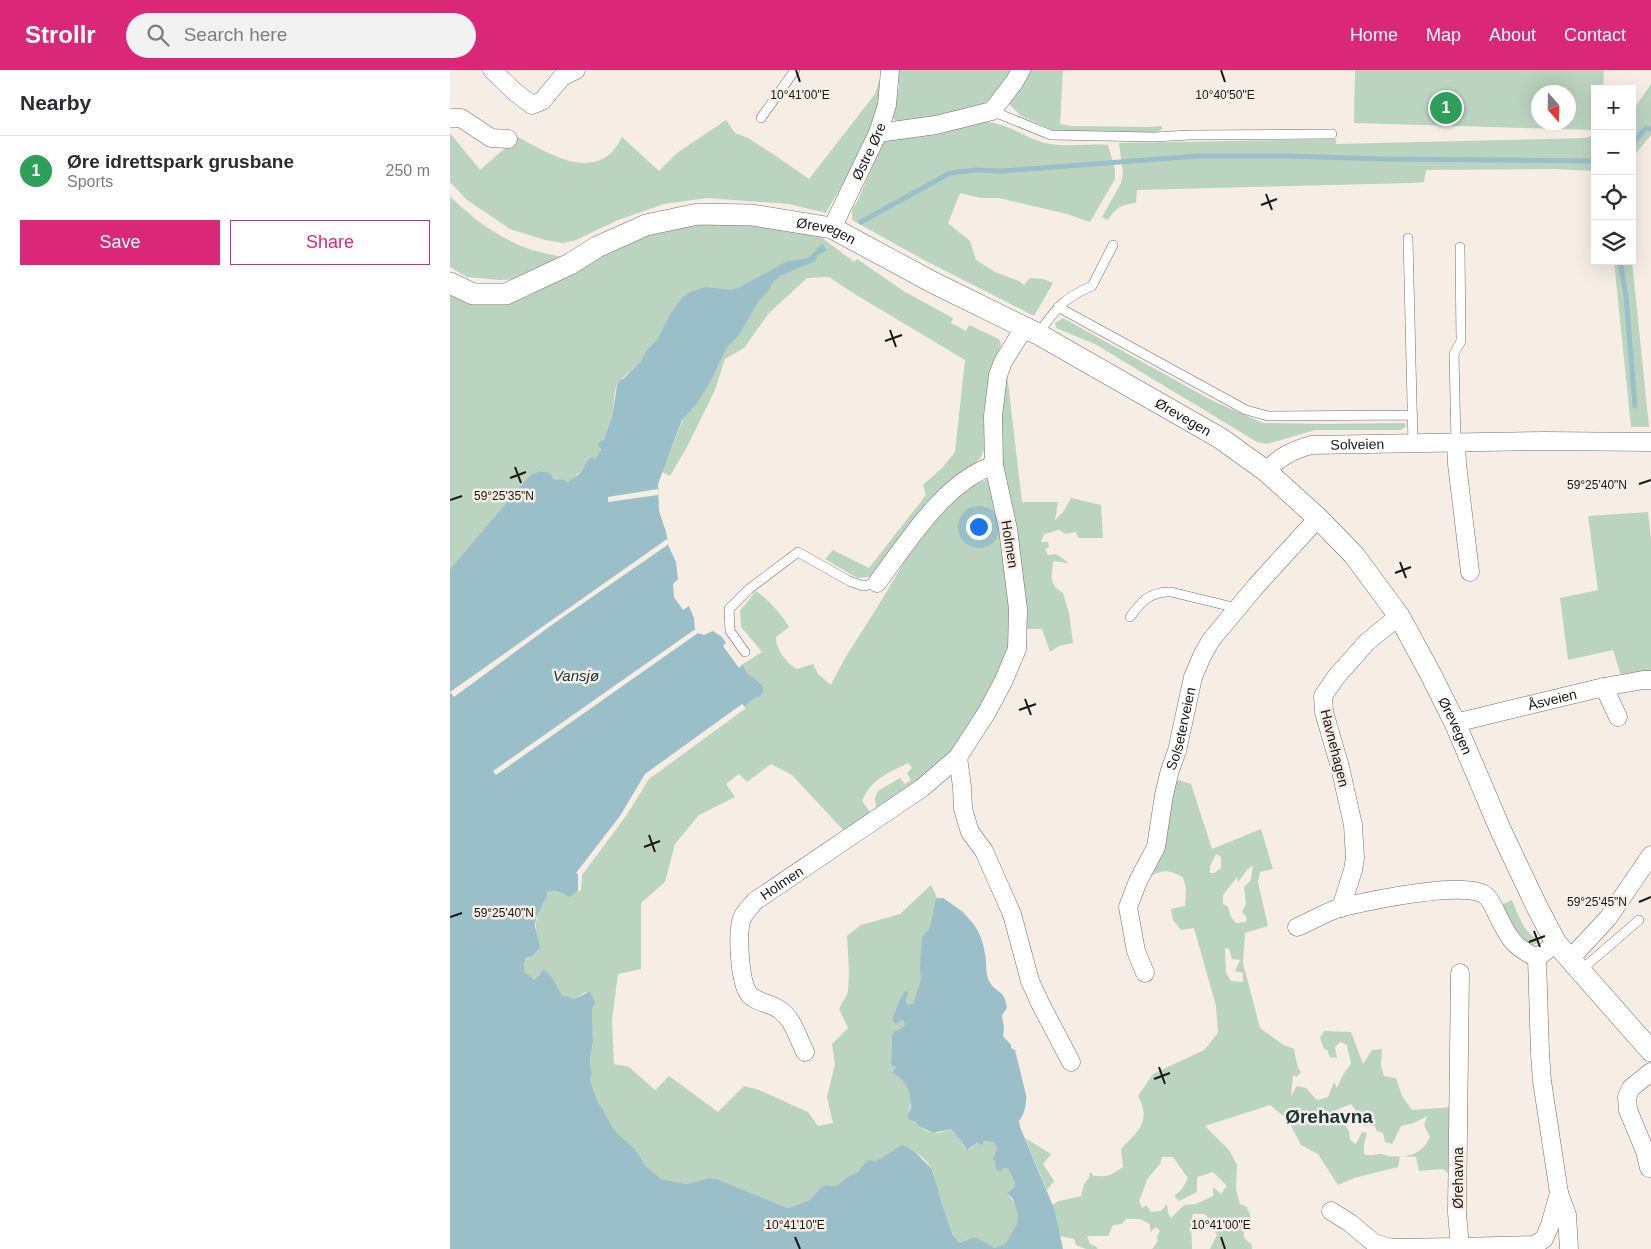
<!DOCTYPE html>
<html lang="en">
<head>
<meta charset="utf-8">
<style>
	:root { --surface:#fff; --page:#f2f2f3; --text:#2b2b33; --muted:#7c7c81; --line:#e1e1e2; --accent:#db2777 }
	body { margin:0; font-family:Arial,sans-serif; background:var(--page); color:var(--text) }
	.controls { position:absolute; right:15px; top:15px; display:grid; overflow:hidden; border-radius:0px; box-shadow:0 5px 20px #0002 }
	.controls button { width:45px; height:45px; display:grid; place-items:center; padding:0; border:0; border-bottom:1px solid var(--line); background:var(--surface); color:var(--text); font:25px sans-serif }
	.compass { position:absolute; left:1081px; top:15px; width:45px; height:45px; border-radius:50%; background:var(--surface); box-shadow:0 5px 20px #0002; rotate:160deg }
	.you { position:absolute; left:528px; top:456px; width:18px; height:18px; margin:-12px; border:4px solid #fff; border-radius:50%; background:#1a73e8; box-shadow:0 0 0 8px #1a73e833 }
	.badge { display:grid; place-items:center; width:32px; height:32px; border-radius:50%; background:var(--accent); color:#fff; font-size:16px; font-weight:700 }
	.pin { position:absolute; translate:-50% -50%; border:2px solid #fff; box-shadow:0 1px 5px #0006 }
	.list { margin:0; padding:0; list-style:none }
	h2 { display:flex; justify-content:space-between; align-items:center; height:65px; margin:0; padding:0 20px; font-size:21px }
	h2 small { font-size:16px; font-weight:400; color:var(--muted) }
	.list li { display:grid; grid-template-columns:32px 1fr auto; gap:15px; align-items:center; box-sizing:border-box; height:70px; padding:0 20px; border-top:1px solid var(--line) }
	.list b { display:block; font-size:19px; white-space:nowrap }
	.list p { margin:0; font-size:16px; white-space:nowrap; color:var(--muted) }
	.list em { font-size:16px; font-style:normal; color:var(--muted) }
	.actions { display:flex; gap:10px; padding:15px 20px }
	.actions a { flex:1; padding:11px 0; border:1px solid var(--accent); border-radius:0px; text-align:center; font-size:18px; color:var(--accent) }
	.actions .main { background:var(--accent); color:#fff }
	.icon { flex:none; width:28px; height:28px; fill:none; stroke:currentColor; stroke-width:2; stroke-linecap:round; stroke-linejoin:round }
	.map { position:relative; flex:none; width:1201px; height:1179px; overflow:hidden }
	header { display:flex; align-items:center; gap:30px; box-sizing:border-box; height:70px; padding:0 25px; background:var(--accent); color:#fff }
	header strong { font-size:24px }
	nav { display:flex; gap:28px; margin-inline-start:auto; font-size:18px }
	.search { width:350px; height:45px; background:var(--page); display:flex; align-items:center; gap:12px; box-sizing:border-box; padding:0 18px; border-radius:28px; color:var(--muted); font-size:19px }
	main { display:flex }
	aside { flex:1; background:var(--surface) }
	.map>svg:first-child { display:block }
</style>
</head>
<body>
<header>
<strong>Strollr</strong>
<div class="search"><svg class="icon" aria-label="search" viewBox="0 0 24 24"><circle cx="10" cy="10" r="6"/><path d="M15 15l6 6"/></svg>Search here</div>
<nav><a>Home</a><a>Map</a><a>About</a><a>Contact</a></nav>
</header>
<main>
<aside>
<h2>Nearby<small></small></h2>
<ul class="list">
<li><span class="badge" style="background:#2e9e5b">1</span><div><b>Øre idrettspark grusbane</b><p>Sports</p></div><em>250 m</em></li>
</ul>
<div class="actions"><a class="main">Save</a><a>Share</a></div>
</aside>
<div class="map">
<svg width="1201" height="1179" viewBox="0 0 1201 1179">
	<rect width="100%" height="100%" fill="#f6ede4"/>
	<path fill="#bbd4bf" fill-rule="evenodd" d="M447 0H563L546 25 524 40 447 53 443 48 449 16Z
		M578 0H613L610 54 621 56 696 57 712 56V59L704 64 605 61 571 46 560 35V28Z
		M905 0H1154L1153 19H1145V60L904 53ZM1118 22V52H1088V22Z
		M429 11C439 41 392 115 376 143L339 134 257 128 214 134 168 150 126 170 113 173 95 170 60 159 17 130 0 112V63L30 100 68 67C101 85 149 115 172 67L209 101 227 83 276 50 285 63 298 68 320 82 359 109 425 24Z
		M1201 14V65L1182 88V42Z
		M534 52C557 52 574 68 595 73 615 78 638 73 658 75L665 99V109L640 152 617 144 549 128H531L510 123 498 153 520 171 526 190 545 202 569 211 574 215 580 208 593 209 603 213 584 246 474 190 402 150V140L408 130 433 71Z
		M1145 65V101L1103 99 976 100 974 112 962 113 687 120 686 133C672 134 665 138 658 150L652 147 671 113 673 103 669 73 886 69V74L1136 68Z
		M0 126C22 149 52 170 82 180 92 183 102 185 113 187L67 209 50 210 17 207 0 197Z
		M289 152 371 167 404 192 407 189 455 222 503 248 501 253 516 261 519 255 549 269 551 274 540 312 536 375 531 387 429 499 419 507 407 508 375 489 383 480 419 498 476 425 473 415 492 398 505 382 515 290 403 223 379 207 357 208 319 243 294 278 275 289 265 320 237 377 220 406 212 402 234 347 194 287C187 297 173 305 167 315 163 324 164 337 162 346 160 356 156 366 151 375 150 378 151 382 149 386 144 395 125 403 118 414 108 410 100 405 91 401L80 405 0 499V223L19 231 34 235H47L64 232 81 225 154 182 206 162 250 153Z
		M1164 191H1182L1199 357H1181Z
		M613 248 763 331 813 353 874 354 955 353 956 357 950 360H865L817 374 807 372 645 274 606 258 605 253Z
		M557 304 572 432H608L605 450 614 441 621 428 651 435 653 468H628L626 462 616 464 609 460 594 464 591 472H598L599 477 595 479 598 485 606 484 619 493 603 491C602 507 598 514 613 523L619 543 623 573 609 576 600 582 592 559H576L547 378Z
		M539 409 550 439 563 568 534 637 498 689 432 740 426 736 425 728 428 721 450 708 455 714 461 710 457 703 462 698 458 693C437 704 422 708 412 731L421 743 394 761 342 705 321 694 297 712 289 704 276 714 285 727 249 745 225 774 215 812 191 833V899L168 904 162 950 164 994 179 997 205 1020 219 1006 268 1042 294 1016 309 1020 358 1042 368 1056 383 1053 377 1027 385 994 382 974 398 958 389 939 398 922 399 902 397 866 411 855 450 844 481 815 487 828H493L515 843 459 955 442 963 441 995 446 997 442 1001V1004C461 1007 464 1032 458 1046 467 1051 473 1063 485 1063 490 1064 496 1060 501 1059L512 1072 515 1078 520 1079C526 1072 535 1070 544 1072L547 1079 546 1091 552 1101 554 1098 559 1099 565 1112 564 1117 559 1121 558 1125C563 1130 568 1138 568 1145 569 1156 558 1178 546 1178 538 1177 532 1169 525 1168 518 1167 512 1174 507 1170 501 1164 488 1122 485 1112 484 1108 485 1105 483 1101 479 1091 467 1083 458 1077L433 1087 425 1093 422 1090 408 1102 397 1107 389 1114 385 1116 376 1115 370 1118 360 1130 338 1138 267 1109 259 1108 237 1114 211 1109 195 1095 189 1085 182 1076 169 1065 163 1058 152 1038 148 1033 140 1010 142 1004 140 991 143 972 142 940 144 937 136 922 124 929 112 925 106 916 90 903 83 909 74 902C73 886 78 890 88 881 86 860 83 854 92 834 99 819 100 817 115 825L128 821 132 814V805L176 746 199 709 295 639V635L304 628 309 627 293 594 312 582 291 557 290 540C296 535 300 527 306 521 320 531 330 543 339 557L326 567C325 578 337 594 347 599L363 594 368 604 381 615C394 587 412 562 428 536 457 490 484 427 539 409Z
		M1198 442 1201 470V606L1172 609 1163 580 1118 590 1110 528 1148 520 1138 446Z
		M723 708 741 714 762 779 811 759 823 799 810 802 808 812 818 856 795 863 793 893 810 958 832 974 844 979 848 998 851 1002 847 1007 843 1005 841 1026 847 1016 856 1018 867 1030 878 1027 884 1012 887 1018 894 1003 901 994 897 975 890 972 885 977 887 988 880 987 877 980 874 979 870 968 874 961 901 962 913 994 922 980 932 979 931 996 934 1006 946 1008 952 1026 962 1040 1002 1037 1000 1105 993 1099 969 1101 966 1087 950 1086 948 1097 904 1108 888 1115 868 1084 851 1075 838 1050 820 1035 755 1056 779 1080 787 1095 786 1119 790 1134 797 1137 801 1148 794 1156V1168L802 1175V1179H760L767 1165 764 1161 765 1153 754 1144H743L741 1151 742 1179H702L708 1171 707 1166 710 1161 706 1157 700 1162V1154L690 1149H676L672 1154 663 1155 658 1166H637L640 1174 645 1176 648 1179H636L626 1175 624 1169 609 1166 602 1135 609 1131 631 1126 634 1114 639 1108 640 1102 644 1106C650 1106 657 1107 662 1104 666 1102 669 1099 673 1097L671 1079C688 1061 702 1052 688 1026L703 1004 754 980 768 963 766 936 744 858 731 860 723 850 721 839 735 836 736 818 733 807C718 800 715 799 700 806ZM766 784 771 787V798L764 803H760V796ZM803 795 801 810 794 817 796 834 792 842 797 848 796 852 786 853 781 847 778 837 773 834V825L787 807 788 812 797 800ZM775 878 779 879 782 889 790 890 785 901 793 903V912L781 911 776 903ZM901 1034 913 1049 914 1056 924 1055 927 1061 933 1063 935 1072 942 1074 951 1056 964 1053 977 1046 974 1055 980 1067C972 1085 957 1088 938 1086 936 1085 933 1084 930 1084 923 1084 922 1087 914 1084V1074L917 1063 912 1062 906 1074 900 1070 899 1061 895 1055 886 1054 884 1041ZM712 1087H723L738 1108 732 1119 724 1126 729 1131 747 1122V1107L763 1102 777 1116 771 1124 763 1117V1126L746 1134 734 1135 721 1148 718 1143 717 1134 711 1141 701 1142 696 1135 692 1138 689 1131 698 1108 710 1094Z
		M1062 830C1068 844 1074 865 1090 870L1088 873 1083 875C1065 868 1060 852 1051 835Z
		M575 1068 601 1084 593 1094 604 1111 597 1120Z"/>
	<path fill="#9bbfc9" d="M372 174 377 180 368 185 365 191 330 206 323 212 319 220 308 232 289 265 277 277 259 314 247 333 232 350 208 414 209 441 216 462 219 477 226 492 228 509 223 514 224 527 233 540 239 536 244 548 245 562 254 565 263 561 272 567 276 573 273 576 289 598 293 594 297 603 312 615 313 622 309 627 304 628 296 635V638L199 709 176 746 132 805 131 821H127L120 827C112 824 104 817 97 823V826L86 848 85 856 90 878 83 886 76 888 74 894V902L84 909 94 900 101 906 112 925 124 929 139 922 142 925 145 933 142 940 143 972 140 991 142 1004 140 1010 148 1033 152 1038 163 1058 169 1065 182 1076 189 1085 195 1095 211 1109 237 1114 259 1108 267 1109 338 1138 360 1130 370 1118 376 1115 385 1116 389 1114 397 1107 408 1102 417 1091 422 1090 425 1092 452 1075 458 1077 466 1083 482 1099 492 1134 503 1165 508 1171 511 1172 522 1168H527L545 1178 556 1173 567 1154 568 1145 563 1129 557 1123 564 1117 565 1112 558 1099 554 1098 551 1102 547 1100 545 1096 546 1092 543 1089 547 1079 544 1072 534 1071 532 1075 527 1073 517 1080 512 1072 501 1059 483 1063 469 1056 465 1051 460 1050 457 1047C458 1044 462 1039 461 1035 460 1020 456 1008 441 1003L446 997 441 995 442 963 453 957 455 954 453 949 447 953H444L443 948C447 938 449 927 457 920L458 922 456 931 457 935 463 934 471 911 470 896 472 867 480 858 486 829 493 828C516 844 531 855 535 884 537 893 535 903 539 911 546 924 555 919 557 938L552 945 554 958 553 966 561 975V978L565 980 576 1025C577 1034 574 1045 569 1051L570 1057 604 1138 613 1179H0V499L80 405 90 401 99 403 105 409 114 410 118 413C122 408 123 408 128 405 135 400 134 391 142 387L145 390 151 380 148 374 150 371 154 370 162 347 167 316 170 310 173 309 191 291 197 280 207 270 222 241 233 227 240 222 256 217 280 220 288 218 336 192 358 188Z"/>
	<path fill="#f6ede4" d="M208 419V425L158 432V427Z
		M217 469 219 474 103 554 4 627 0 622Z
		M244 560 248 563 46 705 43 701Z
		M292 634 296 638 199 709 176 746 132 805 131 821H128V804L126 803 170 746 195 704Z"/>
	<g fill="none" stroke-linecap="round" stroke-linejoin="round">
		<path stroke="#9bbfc9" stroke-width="5" d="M1182 74 1196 58 1201 59
			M411 152 500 103 526 100 553 101 748 86H838L934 89 1145 91
			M1170 191 1176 226 1185 336"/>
		<defs>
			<path id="service" d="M542 41 601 65 704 67 740 65 882 64
				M311 48 345 0
				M958 168 963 374
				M608 237 796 340 818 346 963 345
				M588 264C606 239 613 228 642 216L663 175
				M1006 373 1004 284 1011 271 1010 177
				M680 547C691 532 700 521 721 522L787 538
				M295 582 280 561 279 539 299 519 348 482 399 511 413 516 427 513
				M1131 900 1189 850"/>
			<g id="minor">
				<path d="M42 0 65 22 82 35 92 31 112 7 126 0"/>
				<path d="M0 48H11L41 68 58 69"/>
				<path d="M428 63 486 55 542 41 565 11 571 0"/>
				<path id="s1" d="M382 158 428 63 437 35 440 0"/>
				<path d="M1006 373 1007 394 1020 502"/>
				<path id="s2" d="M816 401C831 386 841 381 861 375L1095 371 1201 372"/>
				<path d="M427 513C458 472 493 413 544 395L543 346 548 305 553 292 574 258"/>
				<path d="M1154 617 1168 647"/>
				<path id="s3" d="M1005 653 1154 617 1193 610H1201"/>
				<path d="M508 687 512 717 513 739 520 762 534 781 549 815 562 844 580 911 591 935 621 992"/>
				<path d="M891 838 903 800 905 788 903 755 890 697 874 642 873 626 886 607 917 572 949 546"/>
				<path d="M847 857C862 851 877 841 893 837 919 831 1015 810 1035 825 1041 830 1044 838 1047 844 1059 868 1062 876 1087 888"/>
				<path d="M1106 873 1087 888 1090 983 1092 1011 1109 1123 1117 1145 1119 1179"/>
				<path d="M1120 889 1158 848 1201 785"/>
				<path id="s4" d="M695 903 686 881 678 837 688 811 706 777 714 725 720 700 727 681 743 607 752 586 761 570 806 516 868 448"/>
				<path d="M1010 903 1007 1143 1010 1177 1084 1175 1094 1169 1100 1155 1109 1123"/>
				<path id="s5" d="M355 982C348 968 343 949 330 940 320 932 303 933 297 921 290 908 286 859 293 846 296 841 301 836 305 831L472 718 508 687 537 642 553 612 567 579 568 539 558 459 544 395"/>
				<path d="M1199 1098 1195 1081 1178 1040 1177 1027 1181 1018 1201 1002"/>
				<path d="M881 1141 900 1153 924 1173 941 1178 1010 1177"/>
			</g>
			<g id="tertiary">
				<path id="s6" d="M0 213 23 224H56L120 194 147 177 196 155 248 144 302 145 382 158 484 213 588 264 770 368 816 401 868 448 904 485 949 546 980 603 1005 653 1051 761 1087 837 1106 873 1201 981"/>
			</g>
		</defs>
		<use href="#service" stroke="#766e66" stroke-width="10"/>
		<use href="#minor" stroke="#766e66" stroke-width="19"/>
		<use href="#tertiary" stroke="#766e66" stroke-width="22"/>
		<use href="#service" stroke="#fff" stroke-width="9"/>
		<use href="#minor" stroke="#fff" stroke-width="18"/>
		<use href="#tertiary" stroke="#fff" stroke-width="21"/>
	</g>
	<path fill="none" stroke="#191613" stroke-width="2" d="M346 0 350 12M771 0 775 12M816 124 822 140M811 135 827 129M440 260 446 277M435 271 452 265M65 397 71 413M60 408 76 402M1189 414 1201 410M0 430 12 426M950 492 956 508M945 503 961 497M575 629 581 645M569 640 586 634M199 765 205 782M194 777 210 771M1189 832 1201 827M0 847 12 843M1084 861 1090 877M1079 872 1095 866M709 997 715 1014M704 1009 720 1003M345 1167 350 1179M771 1167 775 1179"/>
	<g text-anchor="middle" stroke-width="5" stroke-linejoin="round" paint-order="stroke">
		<g font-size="14" fill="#191613" stroke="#f6ede4">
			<text dy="5" stroke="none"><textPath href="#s1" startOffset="85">Østre Øre</textPath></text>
			<text dy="5" stroke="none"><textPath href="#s6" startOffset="398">Ørevegen</textPath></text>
			<text dy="5" stroke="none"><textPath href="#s6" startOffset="802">Ørevegen</textPath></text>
			<text dy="5" stroke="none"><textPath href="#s2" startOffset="99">Solveien</textPath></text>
			<text transform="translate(560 474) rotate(81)" y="5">Holmen</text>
			<text dy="5" stroke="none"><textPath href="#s3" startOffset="100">Åsveien</textPath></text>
			<text dy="5" stroke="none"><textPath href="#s6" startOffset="1222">Ørevegen</textPath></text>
			<text dy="5" stroke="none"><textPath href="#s4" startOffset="256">Solseterveien</textPath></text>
			<text transform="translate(885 678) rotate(76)" y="5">Havnehagen</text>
			<text dy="5" stroke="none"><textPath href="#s5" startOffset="216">Holmen</textPath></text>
			<text transform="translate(1008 1108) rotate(-90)" y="5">Ørehavna</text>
		</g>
		<g font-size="15" font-style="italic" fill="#11353d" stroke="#f6ede4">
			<text x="126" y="611">Vansjø</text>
		</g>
		<g font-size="19" font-weight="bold" fill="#15373b" stroke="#f6ede4">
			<text x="879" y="1053">Ørehavna</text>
		</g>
	</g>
	<g font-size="12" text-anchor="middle" fill="#191613" stroke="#f6ede4" stroke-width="5" stroke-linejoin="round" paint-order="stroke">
		<text x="775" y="29">10°40'50"E</text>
		<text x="350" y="29">10°41'00"E</text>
		<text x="1147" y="419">59°25'40"N</text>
		<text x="54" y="430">59°25'35"N</text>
		<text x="1147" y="836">59°25'45"N</text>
		<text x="54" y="847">59°25'40"N</text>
		<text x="345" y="1159">10°41'10"E</text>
		<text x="771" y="1159">10°41'00"E</text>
	</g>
</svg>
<div class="controls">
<button>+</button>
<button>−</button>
<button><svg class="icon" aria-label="locate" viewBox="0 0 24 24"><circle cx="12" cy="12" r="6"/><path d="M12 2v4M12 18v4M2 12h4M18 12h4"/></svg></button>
<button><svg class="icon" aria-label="layers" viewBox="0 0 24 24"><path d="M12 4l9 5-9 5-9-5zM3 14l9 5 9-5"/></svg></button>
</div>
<svg class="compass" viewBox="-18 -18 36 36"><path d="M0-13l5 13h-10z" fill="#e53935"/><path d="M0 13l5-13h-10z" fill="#7c7c81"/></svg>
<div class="you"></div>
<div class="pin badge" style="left:996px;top:38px;background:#2e9e5b">1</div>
</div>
</main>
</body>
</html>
